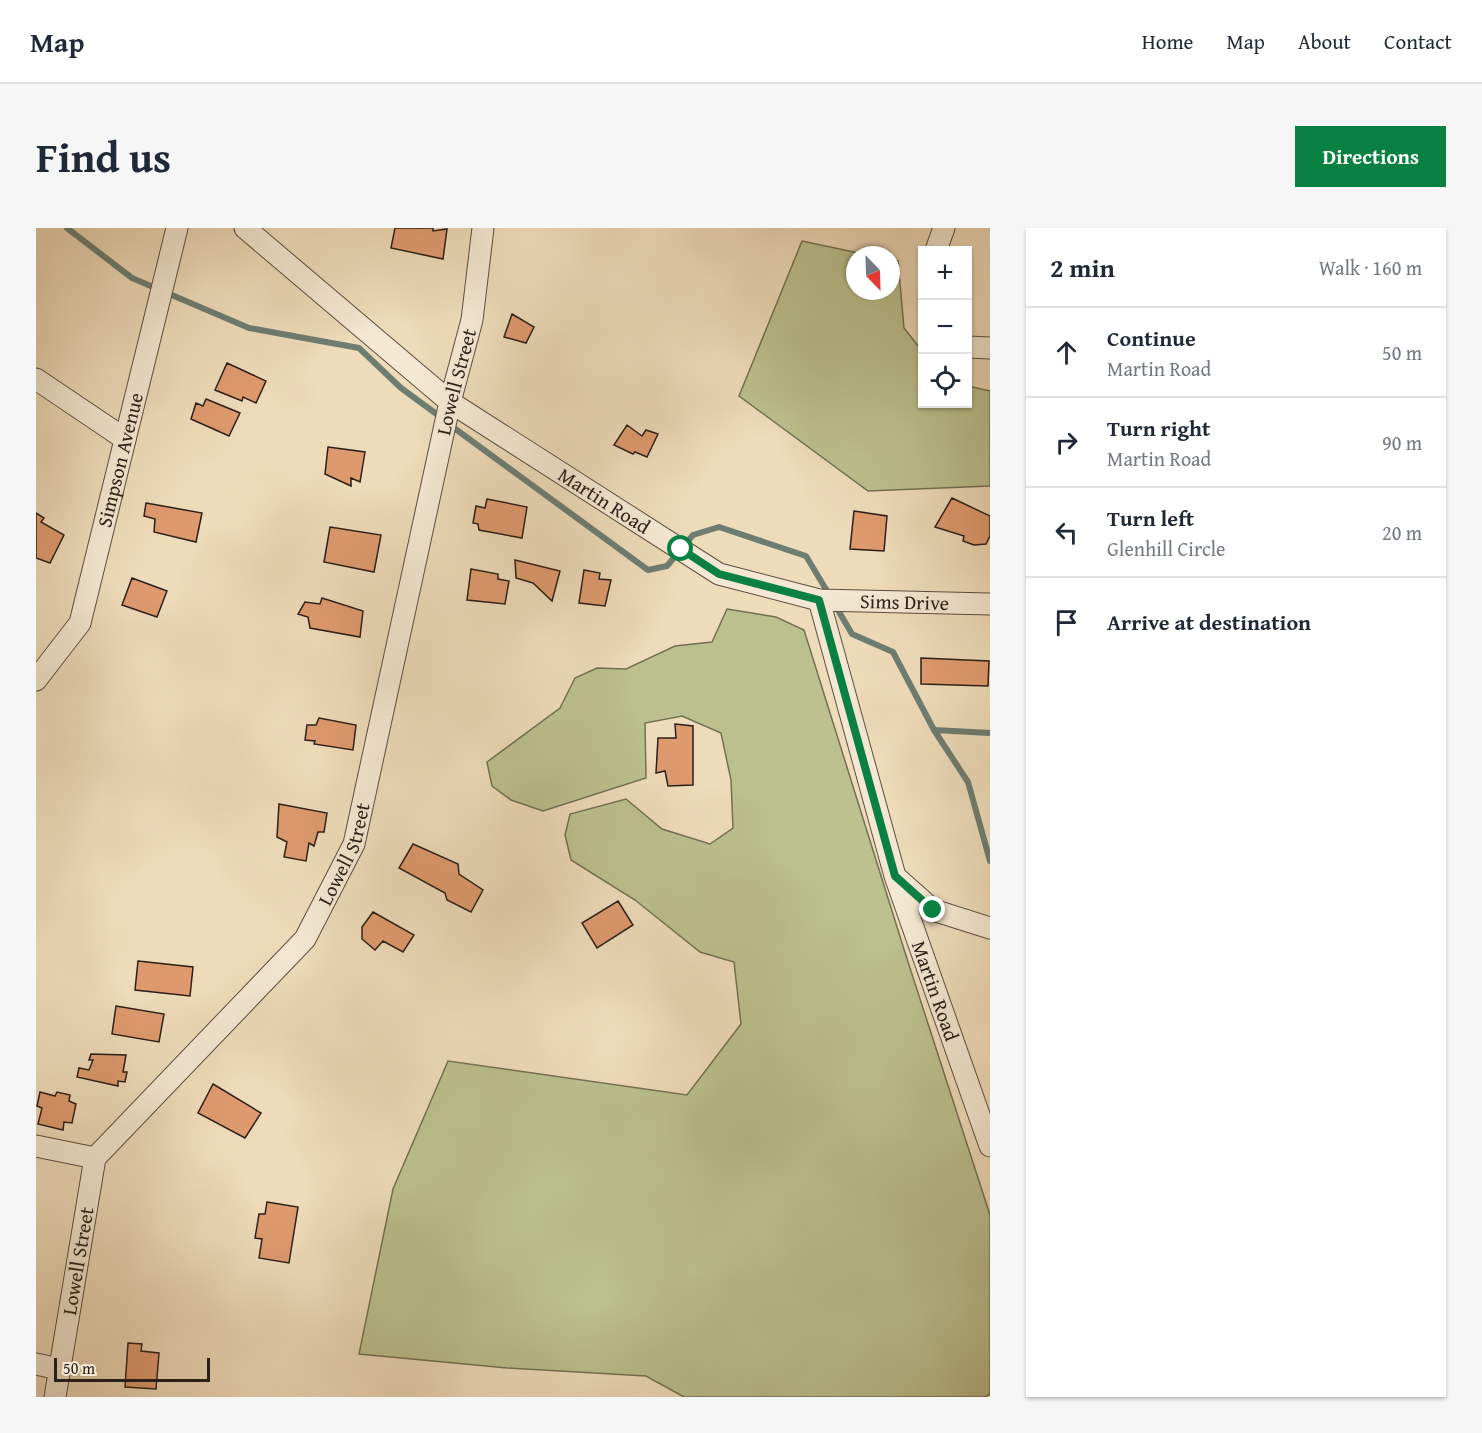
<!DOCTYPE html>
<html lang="en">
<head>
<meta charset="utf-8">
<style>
	:root { --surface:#fff; --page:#f6f6f7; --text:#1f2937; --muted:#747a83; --line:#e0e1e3; --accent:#0b8043 }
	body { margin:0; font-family:"Gentium Book Plus",serif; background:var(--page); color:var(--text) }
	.controls { position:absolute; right:18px; top:18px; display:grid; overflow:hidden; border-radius:0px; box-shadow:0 2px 4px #0004 }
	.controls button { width:54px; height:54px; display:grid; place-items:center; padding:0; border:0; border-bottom:2px solid var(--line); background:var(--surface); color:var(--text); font:30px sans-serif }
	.compass { position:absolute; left:810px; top:18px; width:54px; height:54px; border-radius:50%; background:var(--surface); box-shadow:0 2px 4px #0004; rotate:157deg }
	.scale { position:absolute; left:18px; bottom:15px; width:156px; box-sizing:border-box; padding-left:6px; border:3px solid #2b1f19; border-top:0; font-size:16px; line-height:21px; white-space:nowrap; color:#2b1f19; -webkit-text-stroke:4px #f4e8d2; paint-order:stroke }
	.stop { position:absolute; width:18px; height:18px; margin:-14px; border:4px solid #0b8043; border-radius:50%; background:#fff }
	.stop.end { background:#0b8043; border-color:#fff; box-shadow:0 2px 6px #0008 }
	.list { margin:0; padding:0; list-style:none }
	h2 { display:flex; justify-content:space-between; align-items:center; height:78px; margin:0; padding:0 24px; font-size:26px }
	h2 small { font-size:20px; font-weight:400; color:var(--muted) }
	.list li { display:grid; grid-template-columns:39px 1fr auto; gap:18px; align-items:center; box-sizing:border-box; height:90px; padding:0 24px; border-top:2px solid var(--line) }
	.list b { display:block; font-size:22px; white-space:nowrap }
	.list p { margin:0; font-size:20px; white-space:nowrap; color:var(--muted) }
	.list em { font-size:20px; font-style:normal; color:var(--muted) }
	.icon { flex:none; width:33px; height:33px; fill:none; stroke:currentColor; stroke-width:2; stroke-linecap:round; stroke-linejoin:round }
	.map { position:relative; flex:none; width:954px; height:1169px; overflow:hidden; border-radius:0px }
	header { display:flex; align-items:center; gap:36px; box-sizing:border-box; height:84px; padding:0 30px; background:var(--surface); border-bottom:2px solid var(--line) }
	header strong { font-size:28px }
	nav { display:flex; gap:33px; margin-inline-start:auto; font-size:21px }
	.intro { display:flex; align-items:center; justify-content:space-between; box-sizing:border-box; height:144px; padding:0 36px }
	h1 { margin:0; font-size:42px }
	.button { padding:15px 27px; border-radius:0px; background:var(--accent); color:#fff; font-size:21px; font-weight:700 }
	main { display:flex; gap:36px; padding:0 36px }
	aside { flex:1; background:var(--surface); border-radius:0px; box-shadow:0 2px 4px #0004 }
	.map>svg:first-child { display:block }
</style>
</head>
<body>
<header>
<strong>Map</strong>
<nav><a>Home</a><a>Map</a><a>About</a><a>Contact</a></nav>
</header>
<div class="intro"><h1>Find us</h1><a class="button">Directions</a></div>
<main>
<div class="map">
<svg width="954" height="1169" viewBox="0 0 954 1169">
	<rect width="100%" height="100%" fill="#eedbb9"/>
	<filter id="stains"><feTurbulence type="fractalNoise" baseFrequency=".00333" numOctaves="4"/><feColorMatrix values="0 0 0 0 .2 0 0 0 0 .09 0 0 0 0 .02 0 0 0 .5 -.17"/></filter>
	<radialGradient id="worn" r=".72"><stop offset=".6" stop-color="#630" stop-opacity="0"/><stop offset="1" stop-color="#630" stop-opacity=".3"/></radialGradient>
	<path fill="#bbc08e" stroke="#737054" stroke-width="1.5" d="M766 13 832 27H819V63H855V32L862 33 868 100 886 123V176H932V158L954 163V258L832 263 703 168Z
		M691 381 740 389 768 402 872 734 954 987V1166L949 1169H648L610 1148 471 1140 323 1126 357 961 412 833 651 867 705 796 698 734 664 724 599 672 535 632 529 607 534 586 590 571 626 601 674 616 697 600 695 552 685 505 646 488 609 495 610 550 507 583 475 572 456 558 451 534 524 480 539 450 561 440 590 441 639 418 676 414Z"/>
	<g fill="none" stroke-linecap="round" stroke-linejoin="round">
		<path stroke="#6d7d72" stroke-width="6" d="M31 0 96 50 213 100 323 120 365 160 406 190
			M414 197 612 342 631 338 657 307 683 299 770 328 794 368
			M799 377 816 406 857 424 898 502 932 554 954 633
			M898 502 954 505"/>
	</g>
	<path fill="#de9a6e" stroke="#2b1f19" stroke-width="1.5" d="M359 0H397V3L411 1 407 31 355 20Z
		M476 86 498 99 490 115 468 109Z
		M191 135 230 153 220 175 207 169 206 173 179 162Z
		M170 171 204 185 193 208 155 191 160 175 167 178Z
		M591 197 606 208 610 202 622 206 611 229 599 224 597 226 578 217Z
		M292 219 329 224 324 254 315 250V258L289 246Z
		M916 270 954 288V308L950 316 938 317 927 313 928 308 899 299Z
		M451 271 491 279 486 310 443 302 442 296 437 295 440 278 449 280Z
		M110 275 166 285 160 314 118 304 119 291 108 288Z
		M818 283 851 288 848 323 814 321Z
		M0 285 8 290 5 294 28 307 14 335 0 330Z
		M294 299 345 307 338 344 288 334Z
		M479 332 524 343 516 373 497 355 480 350Z
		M435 341 462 346V351L473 353 469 376 431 372Z
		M548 342 564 345 563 351 575 352 569 378 543 375Z
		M96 350 131 363 121 389 86 377Z
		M286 370 327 383 324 409 274 400 272 389 262 386 269 374 284 376Z
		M885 430 953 433 952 458 885 456Z
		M283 490 320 497 317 522 278 516 279 513 269 512 271 497H280Z
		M639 496 657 498V557L632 558 629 543 620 545 622 510H640Z
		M243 576 291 585 288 604H282L278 618 273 615 270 633 248 629 251 614 241 609Z
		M377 616 422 636 423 646 447 662 435 684 411 672 409 665 363 640Z
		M582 673 597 697 561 720 546 695Z
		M337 684 378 707 367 724 347 713 339 722 326 711V699Z
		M102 733 157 739 154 768 99 762Z
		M80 778 128 786 123 814 76 806Z
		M55 826 90 827 87 844H91L89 854 82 853V858L41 849 43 840 53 842 57 832H53Z
		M177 856 225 885 209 910 162 885Z
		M4 864 19 868 21 864 34 867 33 873 40 876 36 895 28 894 27 902 2 896 6 880 1 878Z
		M231 974 262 979 253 1035 223 1030 226 1011 219 1010 223 986H229Z
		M92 1115 106 1116 105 1123 123 1125 120 1161 89 1159Z"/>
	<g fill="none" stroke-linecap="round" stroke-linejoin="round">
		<defs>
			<g id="minor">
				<path id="s1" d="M209 0 414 174 683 346 783 372 954 376"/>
				<path d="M900 22 908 0"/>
				<path d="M932 119 954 120"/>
				<path d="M0 151 89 211"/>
				<path id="s2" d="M783 372 859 648 954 918"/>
				<path id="s3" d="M0 452 44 395 141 0"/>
				<path d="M861 650 897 682 954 700"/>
				<path d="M0 918 59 930"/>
				<path d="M0 1136 23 1141"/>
				<path id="s4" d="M19 1169 59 930 269 711 318 616 414 174 436 92 447 0"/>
			</g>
		</defs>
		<use href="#minor" stroke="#5c4e41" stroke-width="23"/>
		<use href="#minor" stroke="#f4e8d2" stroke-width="21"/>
	</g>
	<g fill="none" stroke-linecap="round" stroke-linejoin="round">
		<path stroke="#0b8043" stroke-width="8" d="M645 321 683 346 783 372 859 648 897 682"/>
	</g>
	<g text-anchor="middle" stroke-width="6" stroke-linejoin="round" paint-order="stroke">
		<g font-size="20" fill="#2b1f19" stroke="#f4e8d2">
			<text dy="7" stroke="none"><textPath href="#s4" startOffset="1126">Lowell Street</textPath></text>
			<text dy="7" stroke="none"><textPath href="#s3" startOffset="240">Simpson Avenue</textPath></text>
			<text dy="7" stroke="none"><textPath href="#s1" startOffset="452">Martin Road</textPath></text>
			<text dy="7" stroke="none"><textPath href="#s1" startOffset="777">Sims Drive</textPath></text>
			<text dy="7" stroke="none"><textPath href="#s4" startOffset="640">Lowell Street</textPath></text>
			<text dy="7" stroke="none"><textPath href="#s2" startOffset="408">Martin Road</textPath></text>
			<text dy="7" stroke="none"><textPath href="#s4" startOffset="138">Lowell Street</textPath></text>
		</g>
	</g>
	<rect width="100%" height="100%" filter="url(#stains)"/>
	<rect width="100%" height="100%" fill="url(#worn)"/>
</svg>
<div class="controls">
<button>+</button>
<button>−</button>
<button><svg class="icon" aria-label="locate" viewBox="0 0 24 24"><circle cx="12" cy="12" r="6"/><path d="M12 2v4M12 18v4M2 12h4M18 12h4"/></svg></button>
</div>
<svg class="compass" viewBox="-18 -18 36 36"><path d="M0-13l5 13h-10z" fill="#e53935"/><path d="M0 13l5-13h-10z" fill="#747a83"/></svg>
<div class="scale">50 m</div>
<div class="stop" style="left:645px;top:321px"></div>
<div class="stop end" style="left:897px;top:682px"></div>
</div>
<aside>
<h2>2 min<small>Walk · 160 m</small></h2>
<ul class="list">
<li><svg class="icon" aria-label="ahead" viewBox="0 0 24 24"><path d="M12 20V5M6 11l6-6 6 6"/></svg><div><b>Continue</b><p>Martin Road</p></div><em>50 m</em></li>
<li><svg class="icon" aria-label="right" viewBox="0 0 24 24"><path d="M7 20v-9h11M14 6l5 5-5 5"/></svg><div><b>Turn right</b><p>Martin Road</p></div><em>90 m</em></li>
<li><svg class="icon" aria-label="left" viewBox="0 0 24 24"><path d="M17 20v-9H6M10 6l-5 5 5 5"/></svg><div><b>Turn left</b><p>Glenhill Circle</p></div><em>20 m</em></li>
<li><svg class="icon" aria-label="arrive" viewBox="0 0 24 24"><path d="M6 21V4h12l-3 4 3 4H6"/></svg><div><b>Arrive at destination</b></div></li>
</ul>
</aside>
</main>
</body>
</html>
